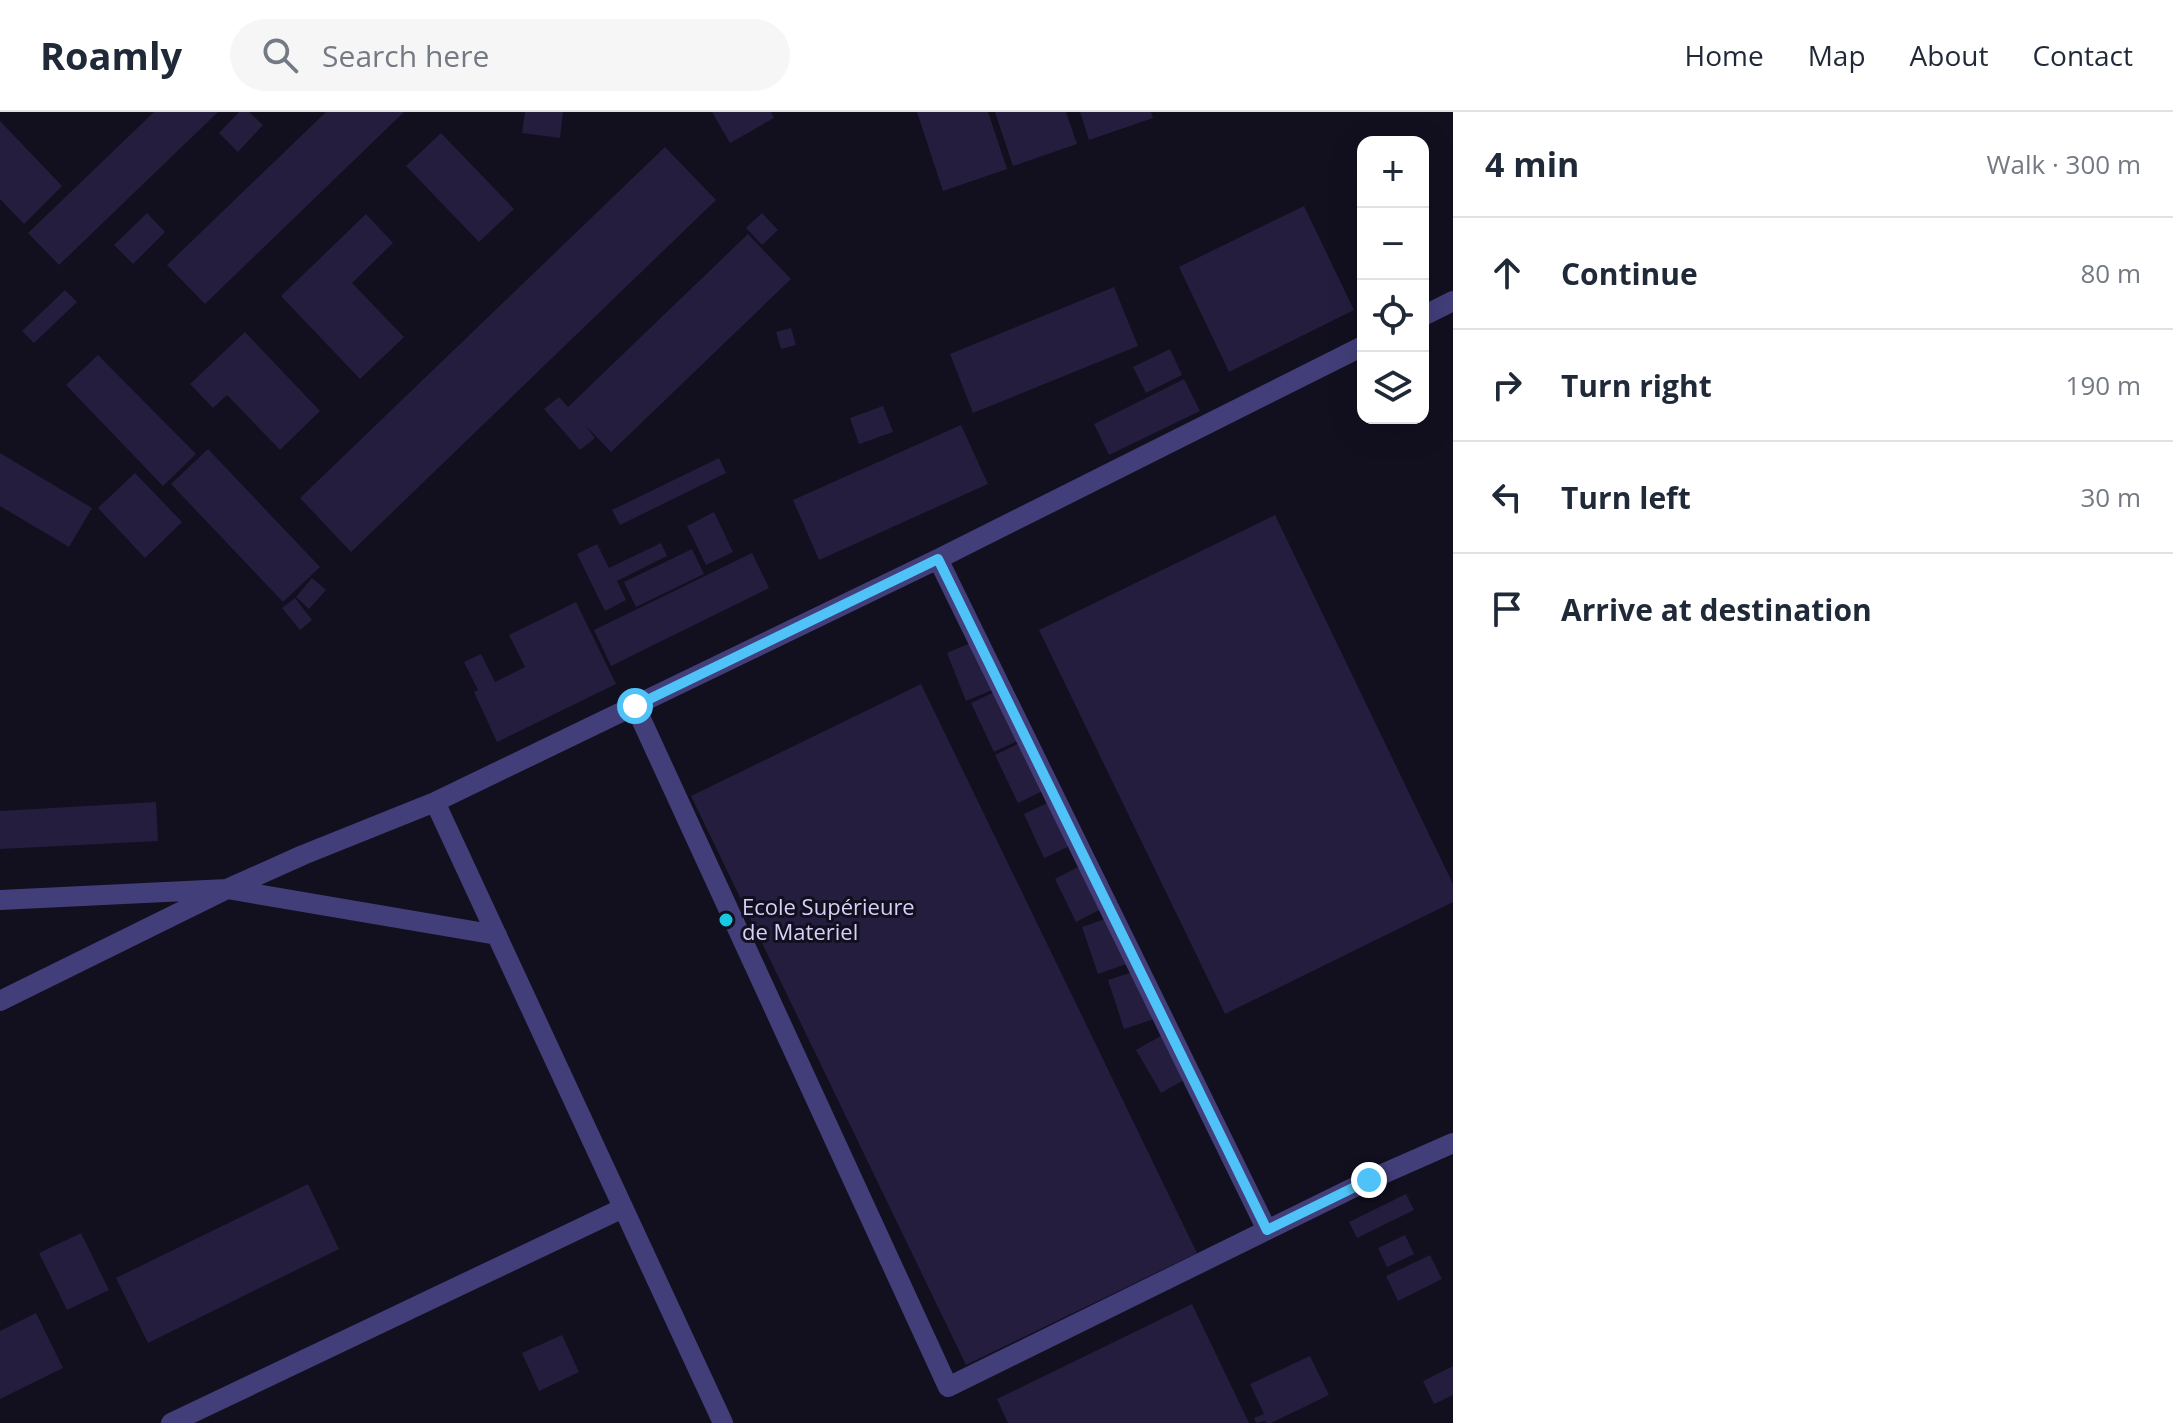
<!DOCTYPE html>
<html lang="en">
<head>
<meta charset="utf-8">
<style>
	:root { --surface:#fff; --page:#f6f6f7; --text:#1f2937; --muted:#747a83; --line:#e0e1e3 }
	body { margin:0; font-family:"Open Sans",sans-serif; background:var(--page); color:var(--text) }
	.controls { position:absolute; right:24px; top:24px; display:grid; overflow:hidden; border-radius:16px; box-shadow:0 8px 32px #0002 }
	.controls button { width:72px; height:72px; display:grid; place-items:center; padding:0; border:0; border-bottom:2px solid var(--line); background:var(--surface); color:var(--text); font:40px sans-serif }
	.stop { position:absolute; width:24px; height:24px; margin:-18px; border:6px solid #4fc3f7; border-radius:50%; background:#fff }
	.stop.end { background:#4fc3f7; border-color:#fff; box-shadow:0 2px 8px #0008 }
	.list { margin:0; padding:0; list-style:none }
	h2 { display:flex; justify-content:space-between; align-items:center; height:104px; margin:0; padding:0 32px; font-size:34px }
	h2 small { font-size:26px; font-weight:400; color:var(--muted) }
	.list li { display:grid; grid-template-columns:52px 1fr auto; gap:24px; align-items:center; box-sizing:border-box; height:112px; padding:0 32px; border-top:2px solid var(--line) }
	.list b { display:block; font-size:30px; white-space:nowrap }
	.list em { font-size:26px; font-style:normal; color:var(--muted) }
	.icon { flex:none; width:44px; height:44px; fill:none; stroke:currentColor; stroke-width:2; stroke-linecap:round; stroke-linejoin:round }
	.map { position:relative; flex:none; width:1453px; height:1311px; overflow:hidden }
	header { display:flex; align-items:center; gap:48px; box-sizing:border-box; height:112px; padding:0 40px; background:var(--surface); border-bottom:2px solid var(--line) }
	header strong { font-size:38px }
	nav { display:flex; gap:44px; margin-inline-start:auto; font-size:28px }
	.search { width:560px; height:72px; background:var(--page); display:flex; align-items:center; gap:20px; box-sizing:border-box; padding:0 28px; border-radius:44px; color:var(--muted); font-size:30px }
	main { display:flex }
	aside { flex:1; background:var(--surface) }
	.map>svg:first-child { display:block }
</style>
</head>
<body>
<header>
<strong>Roamly</strong>
<div class="search"><svg class="icon" aria-label="search" viewBox="0 0 24 24"><circle cx="10" cy="10" r="6"/><path d="M15 15l6 6"/></svg>Search here</div>
<nav><a>Home</a><a>Map</a><a>About</a><a>Contact</a></nav>
</header>
<main>
<div class="map">
<svg width="1453" height="1311" viewBox="0 0 1453 1311">
	<rect width="100%" height="100%" fill="#120f1f"/>
	<path fill="#241d3e" d="M154 0H218L59 153 28 121Z
		M239 0H249L263 13 238 40 219 21Z
		M326 0H404L205 192 167 153Z
		M525 0H563L560 26 522 21Z
		M712 0H771L774 6 730 31Z
		M917 0H988L1007 57 943 79Z
		M995 0H1066L1077 32 1013 54Z
		M1080 0H1151L1153 6 1089 28Z
		M0 9 62 74 24 112 0 87Z
		M441 21 514 97 479 130 406 54Z
		M665 35 716 88 351 440 300 386Z
		M1304 94 1354 198 1229 260 1179 155Z
		M147 101 165 120 133 152 114 133Z
		M762 101 778 118 762 133 746 116Z
		M366 102 393 131 352 171 404 225 360 267 281 184Z
		M748 122 791 167 611 340 585 313 595 326 580 338 544 297 559 285 568 295Z
		M1114 175 1138 234 973 301 950 242Z
		M65 178 77 190 34 231 22 219Z
		M791 216 796 233 781 237 776 220Z
		M245 220 320 299 280 338 227 283 213 296 190 272Z
		M1170 237 1182 263 1146 281 1133 255Z
		M98 243 196 342 163 374 66 273Z
		M1184 267 1200 299 1109 343 1094 312Z
		M883 294 893 320 859 332 850 306Z
		M961 313 988 372 819 448 793 388Z
		M208 337 320 455 283 490 171 372Z
		M0 341 92 396 69 435 0 394Z
		M719 346 726 361 620 413 612 398Z
		M135 361 182 410 145 446 98 396Z
		M714 400 733 440 706 453 687 414Z
		M1275 403 1453 772V790L1225 902 1039 518Z
		M661 431 667 444 617 469 626 488 605 499 577 442 597 432 609 456Z
		M692 437 704 462 636 495 624 470Z
		M752 441 769 476 611 554 594 518Z
		M312 466 326 478 309 497 296 485Z
		M295 486 312 508 300 518 282 496Z
		M576 490 616 572 497 630 474 580 478 578 464 550 481 542 495 570 525 555 509 523Z
		M987 524 1007 572 966 589 947 541Z
		M921 572 1197 1141 966 1253 691 684Z
		M1009 573 1032 622 994 640 971 591Z
		M1034 624 1057 672 1018 691 995 643Z
		M1062 684 1083 728 1044 746 1024 702Z
		M156 690 158 729 0 737V699Z
		M1091 748 1113 791 1076 810 1055 767Z
		M1122 801 1138 848 1098 862 1082 815Z
		M1148 855 1163 904 1124 917 1108 868Z
		M1173 917 1198 960 1161 981 1136 938Z
		M308 1072 339 1137 148 1231 116 1166Z
		M1406 1082 1414 1098 1357 1126 1349 1110Z
		M81 1121 109 1178 67 1198 39 1141Z
		M1405 1123 1414 1142 1387 1155 1378 1136Z
		M1430 1143 1442 1167 1398 1189 1386 1164Z
		M1192 1192 1249 1311H1008L997 1287Z
		M36 1201 63 1256 0 1287V1219Z
		M562 1223 579 1260 539 1279 522 1241Z
		M1310 1244 1329 1283 1271 1311H1266L1265 1309 1256 1311 1254 1306 1264 1302 1250 1272Z
		M1453 1254V1283L1434 1292 1423 1269Z"/>
	<g fill="none" stroke-linecap="round" stroke-linejoin="round">
		<path stroke="#423e79" stroke-width="20" d="M1423 204 1453 189
			M938 447 1267 1118
			M635 594 948 1275 1369 1068 1453 1031
			M435 690 723 1311
			M0 788 227 777 497 823
			M0 889 227 777 303 743 435 690 938 447 1363 234
			M171 1311 623 1096"/>
	</g>
	<g fill="none" stroke-linecap="round" stroke-linejoin="round">
		<path stroke="#4fc3f7" stroke-width="10" d="M635 594 938 447 1267 1118 1369 1068"/>
	</g>
	<circle fill="#16c8e1" stroke="#120f1f" stroke-width="3" cx="726" cy="808" r="8"/>
	<g text-anchor="middle" stroke-width="6" stroke-linejoin="round" paint-order="stroke">
		<g font-size="22" fill="#d7d1fa" stroke="#120f1f" text-anchor="start">
			<text x="742" y="803">Ecole Supérieure<tspan x="742" dy="25">de Materiel</tspan></text>
		</g>
	</g>
</svg>
<div class="controls">
<button>+</button>
<button>−</button>
<button><svg class="icon" aria-label="locate" viewBox="0 0 24 24"><circle cx="12" cy="12" r="6"/><path d="M12 2v4M12 18v4M2 12h4M18 12h4"/></svg></button>
<button><svg class="icon" aria-label="layers" viewBox="0 0 24 24"><path d="M12 4l9 5-9 5-9-5zM3 14l9 5 9-5"/></svg></button>
</div>
<div class="stop" style="left:635px;top:594px"></div>
<div class="stop end" style="left:1369px;top:1068px"></div>
</div>
<aside>
<h2>4 min<small>Walk · 300 m</small></h2>
<ul class="list">
<li><svg class="icon" aria-label="ahead" viewBox="0 0 24 24"><path d="M12 20V5M6 11l6-6 6 6"/></svg><div><b>Continue</b></div><em>80 m</em></li>
<li><svg class="icon" aria-label="right" viewBox="0 0 24 24"><path d="M7 20v-9h11M14 6l5 5-5 5"/></svg><div><b>Turn right</b></div><em>190 m</em></li>
<li><svg class="icon" aria-label="left" viewBox="0 0 24 24"><path d="M17 20v-9H6M10 6l-5 5 5 5"/></svg><div><b>Turn left</b></div><em>30 m</em></li>
<li><svg class="icon" aria-label="arrive" viewBox="0 0 24 24"><path d="M6 21V4h12l-3 4 3 4H6"/></svg><div><b>Arrive at destination</b></div></li>
</ul>
</aside>
</main>
</body>
</html>
